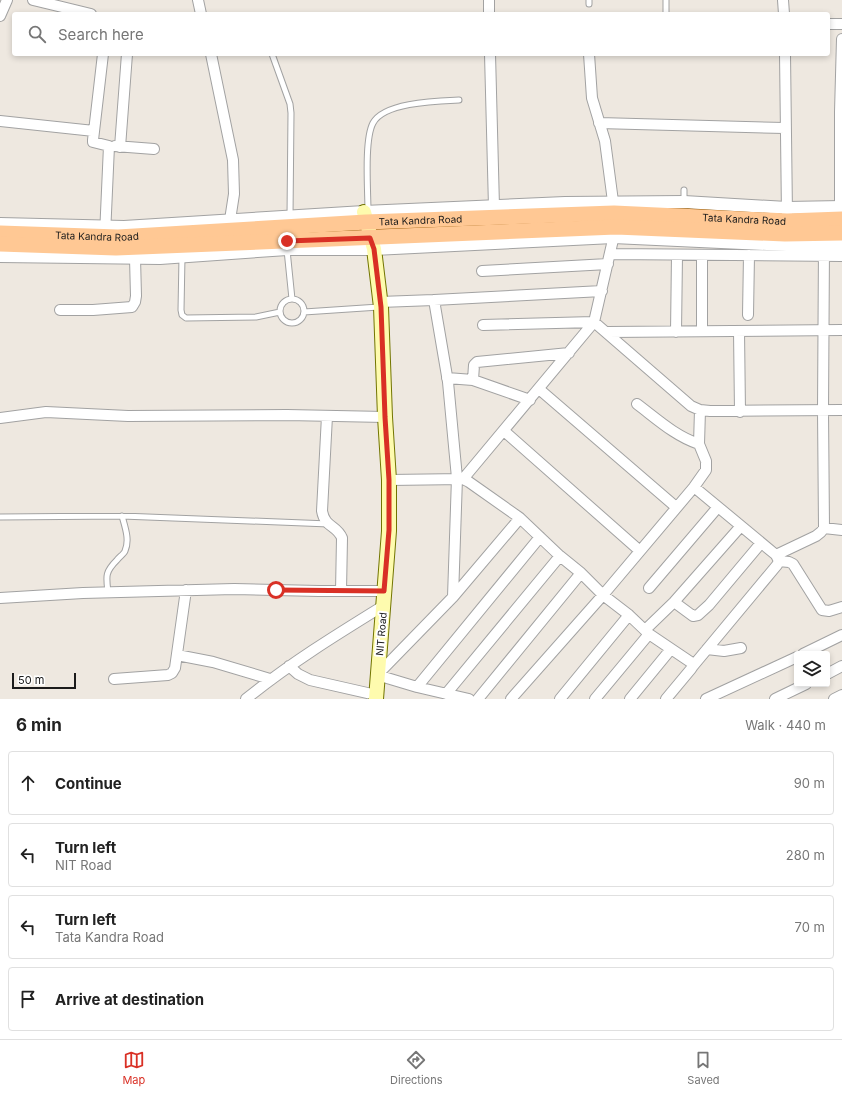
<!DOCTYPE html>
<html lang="en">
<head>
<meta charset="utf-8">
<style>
	:root { --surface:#fff; --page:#f2f2f2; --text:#222; --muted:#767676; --line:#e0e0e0; --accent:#d93025 }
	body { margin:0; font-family:Inter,sans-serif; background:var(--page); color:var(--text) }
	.controls { position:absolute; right:12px; bottom:12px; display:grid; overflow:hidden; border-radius:4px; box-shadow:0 2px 6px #0003 }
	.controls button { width:36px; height:36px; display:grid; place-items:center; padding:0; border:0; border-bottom:1px solid var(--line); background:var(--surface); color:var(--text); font:20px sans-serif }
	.scale { position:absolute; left:12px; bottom:10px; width:64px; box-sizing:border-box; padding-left:4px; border:2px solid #1b1b1b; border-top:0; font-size:11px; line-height:14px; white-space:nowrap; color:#1b1b1b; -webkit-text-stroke:3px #fff; paint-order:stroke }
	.stop { position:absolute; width:12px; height:12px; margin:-9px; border:3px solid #d93025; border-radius:50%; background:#fff }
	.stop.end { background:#d93025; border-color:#fff; box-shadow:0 1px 4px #0008 }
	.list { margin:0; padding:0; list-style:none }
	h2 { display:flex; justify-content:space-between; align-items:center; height:52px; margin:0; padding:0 16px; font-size:17px }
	h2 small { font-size:13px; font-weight:400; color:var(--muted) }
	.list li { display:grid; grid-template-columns:26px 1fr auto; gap:12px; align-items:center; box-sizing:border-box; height:64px; margin:0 8px 8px; padding:0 8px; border:1px solid var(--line); border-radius:4px }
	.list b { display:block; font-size:15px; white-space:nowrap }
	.list p { margin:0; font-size:13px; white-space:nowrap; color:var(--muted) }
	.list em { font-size:13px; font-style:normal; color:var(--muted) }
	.icon { flex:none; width:22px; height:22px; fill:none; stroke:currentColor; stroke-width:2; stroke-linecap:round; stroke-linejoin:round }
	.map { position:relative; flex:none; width:842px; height:699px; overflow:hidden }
	.search { position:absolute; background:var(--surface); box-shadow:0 2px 6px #0003; left:12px; right:12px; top:12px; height:44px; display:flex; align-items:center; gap:10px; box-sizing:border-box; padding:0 14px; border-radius:4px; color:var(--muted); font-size:15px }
	.sheet { height:340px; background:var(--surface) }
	nav { display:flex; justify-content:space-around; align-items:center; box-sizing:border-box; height:56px; border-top:1px solid var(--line); background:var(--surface); font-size:11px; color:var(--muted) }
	nav a { display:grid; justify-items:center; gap:2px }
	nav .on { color:var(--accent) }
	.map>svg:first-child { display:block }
</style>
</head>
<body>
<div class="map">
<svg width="842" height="699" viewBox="0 0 842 699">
	<rect width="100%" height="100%" fill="#eee8e0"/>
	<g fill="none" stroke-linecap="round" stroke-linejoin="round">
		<defs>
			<path id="service" d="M589 0V4
				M666 0V14
				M272 54 290 104 291 113 290 216
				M684 203V190
				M368 211C368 191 364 140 373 123 384 102 438 101 459 100
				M287 250 292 299
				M182 257 181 310 182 315 186 318 256 317 280 312
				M280 311a12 12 0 1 1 24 0a12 12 0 1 1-24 0Z
				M304 312 379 307
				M0 517 122 516 329 524
				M108 592C106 576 105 572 117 560 119 557 124 554 125 551 130 540 125 527 122 516"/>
			<path id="minor" d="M33 0 91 14
				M198 0 201 14
				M489 0V14
				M783 0 784 14
				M0 16 7 0
				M828 24H842
				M842 39 840 112V116L842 118
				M103 54 93 140V142L109 146 105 235
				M211 54 233 160 234 194 230 220
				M490 54 494 207 495 214
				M589 54 592 98 605 141 614 209
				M785 54 787 215
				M0 121 94 131
				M599 123 785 128
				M115 146 154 149
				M120 147 127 54
				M840 207V116
				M610 254 842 256
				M482 271 608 264
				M434 300 448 382 457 478 453 597
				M380 302 434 300 602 291
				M60 310H93L132 307 135 302 136 296 135 258
				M748 315 749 255
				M483 325 594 322 691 406 700 410 710 411 842 410
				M702 331V255
				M739 331 740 412
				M608 332 842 330
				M676 332 677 255
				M447 378 473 380 474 365 477 362 569 353
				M473 380 530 400
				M539 389 676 507
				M637 404C657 419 675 436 699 444
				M327 416 322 511C325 528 337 525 342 538L341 591
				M0 418 46 412 128 416 287 415 385 417
				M504 431 640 551
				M463 479 594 322 615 231
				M389 480 463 479 469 482 520 518 560 556 581 573 603 595 629 615 649 634 692 663 693 666 691 669 666 699
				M824 528 842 530
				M776 555 816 536 821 532 824 528 823 411 824 245
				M779 561 789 562 793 564 822 610 829 611 842 607
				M649 588 718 507
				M0 598 83 593 234 589 319 591H384
				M674 602 693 616 698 615 709 605 761 543
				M645 630 674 602 741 526
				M707 649 724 651 741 648
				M803 654 842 635
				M177 655 213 662 270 679
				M289 666 298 674 310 680 376 695
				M693 666 777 565 779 561 776 555 694 487
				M827 674 842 666
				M114 679 168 675 172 673 175 668 186 590
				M417 687 540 537
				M446 694 560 556
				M246 699C289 664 336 635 383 606
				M469 699 417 687 377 675 453 597 520 518
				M478 699 581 573
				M511 699 603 595 694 487 706 470V461L699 444 700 410
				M560 699 629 615
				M595 699 649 634
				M630 699 671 649
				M706 699 797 657
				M775 699 806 684
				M834 699 842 695"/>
			<path id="tertiary" d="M0 224 124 227 364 212 565 203 684 202 787 208 842 207
				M0 256 160 258 287 249H374L613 237 787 245H842"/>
			<path id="secondary" d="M364 212 374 249 381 307 385 417 389 480V531L376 699"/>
			<g id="primary">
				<path id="s1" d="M0 233 118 237 366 222 614 213 787 221 842 219"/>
				<path d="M0 244 116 248 616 227 785 234 842 233"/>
			</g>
		</defs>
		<use href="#service" stroke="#a2a2a2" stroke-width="7"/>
		<use href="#minor" stroke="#a2a2a2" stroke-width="12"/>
		<use href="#tertiary" stroke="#a2a2a2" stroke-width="14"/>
		<use href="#secondary" stroke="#727500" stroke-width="16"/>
		<use href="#primary" stroke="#935600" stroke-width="17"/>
		<use href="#service" stroke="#fff" stroke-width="5"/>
		<use href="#minor" stroke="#fff" stroke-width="10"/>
		<use href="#tertiary" stroke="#fff" stroke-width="12"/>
		<use href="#secondary" stroke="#fefbae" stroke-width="14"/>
		<use href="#primary" stroke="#ffc894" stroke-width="15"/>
	</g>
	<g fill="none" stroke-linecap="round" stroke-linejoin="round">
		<path stroke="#d93025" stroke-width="5" d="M276 590 384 591 389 530V480L385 417 381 307 374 249 370 238 287 241"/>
	</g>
	<g text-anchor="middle" stroke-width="4" stroke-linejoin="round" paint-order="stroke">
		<g font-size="10" fill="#1b1b1b" stroke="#fff">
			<text dy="4" stroke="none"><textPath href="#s1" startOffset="745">Tata Kandra Road</textPath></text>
			<text dy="4" stroke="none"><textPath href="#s1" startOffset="421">Tata Kandra Road</textPath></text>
			<text dy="4" stroke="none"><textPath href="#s1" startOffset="97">Tata Kandra Road</textPath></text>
			<text transform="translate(381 634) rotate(-85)" y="4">NIT Road</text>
		</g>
	</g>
</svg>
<div class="controls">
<button><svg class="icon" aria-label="layers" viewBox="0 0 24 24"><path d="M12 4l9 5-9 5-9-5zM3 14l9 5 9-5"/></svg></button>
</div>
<div class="scale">50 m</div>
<div class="stop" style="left:276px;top:590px"></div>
<div class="stop end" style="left:287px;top:241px"></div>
<div class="search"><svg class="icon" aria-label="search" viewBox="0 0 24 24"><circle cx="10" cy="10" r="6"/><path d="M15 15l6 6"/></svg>Search here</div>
</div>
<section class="sheet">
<h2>6 min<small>Walk · 440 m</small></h2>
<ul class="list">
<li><svg class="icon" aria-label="ahead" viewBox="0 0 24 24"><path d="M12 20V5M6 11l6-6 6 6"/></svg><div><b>Continue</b></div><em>90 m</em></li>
<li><svg class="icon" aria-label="left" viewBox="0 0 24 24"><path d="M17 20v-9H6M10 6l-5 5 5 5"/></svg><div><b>Turn left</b><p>NIT Road</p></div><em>280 m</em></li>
<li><svg class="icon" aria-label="left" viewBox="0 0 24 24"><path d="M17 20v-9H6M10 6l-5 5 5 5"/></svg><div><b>Turn left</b><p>Tata Kandra Road</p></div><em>70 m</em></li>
<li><svg class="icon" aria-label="arrive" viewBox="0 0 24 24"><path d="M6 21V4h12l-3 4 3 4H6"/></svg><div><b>Arrive at destination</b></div></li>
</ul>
</section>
<nav>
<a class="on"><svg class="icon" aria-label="map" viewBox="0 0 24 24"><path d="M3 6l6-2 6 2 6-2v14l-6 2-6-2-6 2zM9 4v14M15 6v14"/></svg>Map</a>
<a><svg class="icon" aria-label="directions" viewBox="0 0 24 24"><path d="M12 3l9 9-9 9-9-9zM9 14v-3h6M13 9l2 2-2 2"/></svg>Directions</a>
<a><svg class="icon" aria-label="saved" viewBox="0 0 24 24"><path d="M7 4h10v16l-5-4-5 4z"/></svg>Saved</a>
</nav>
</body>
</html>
